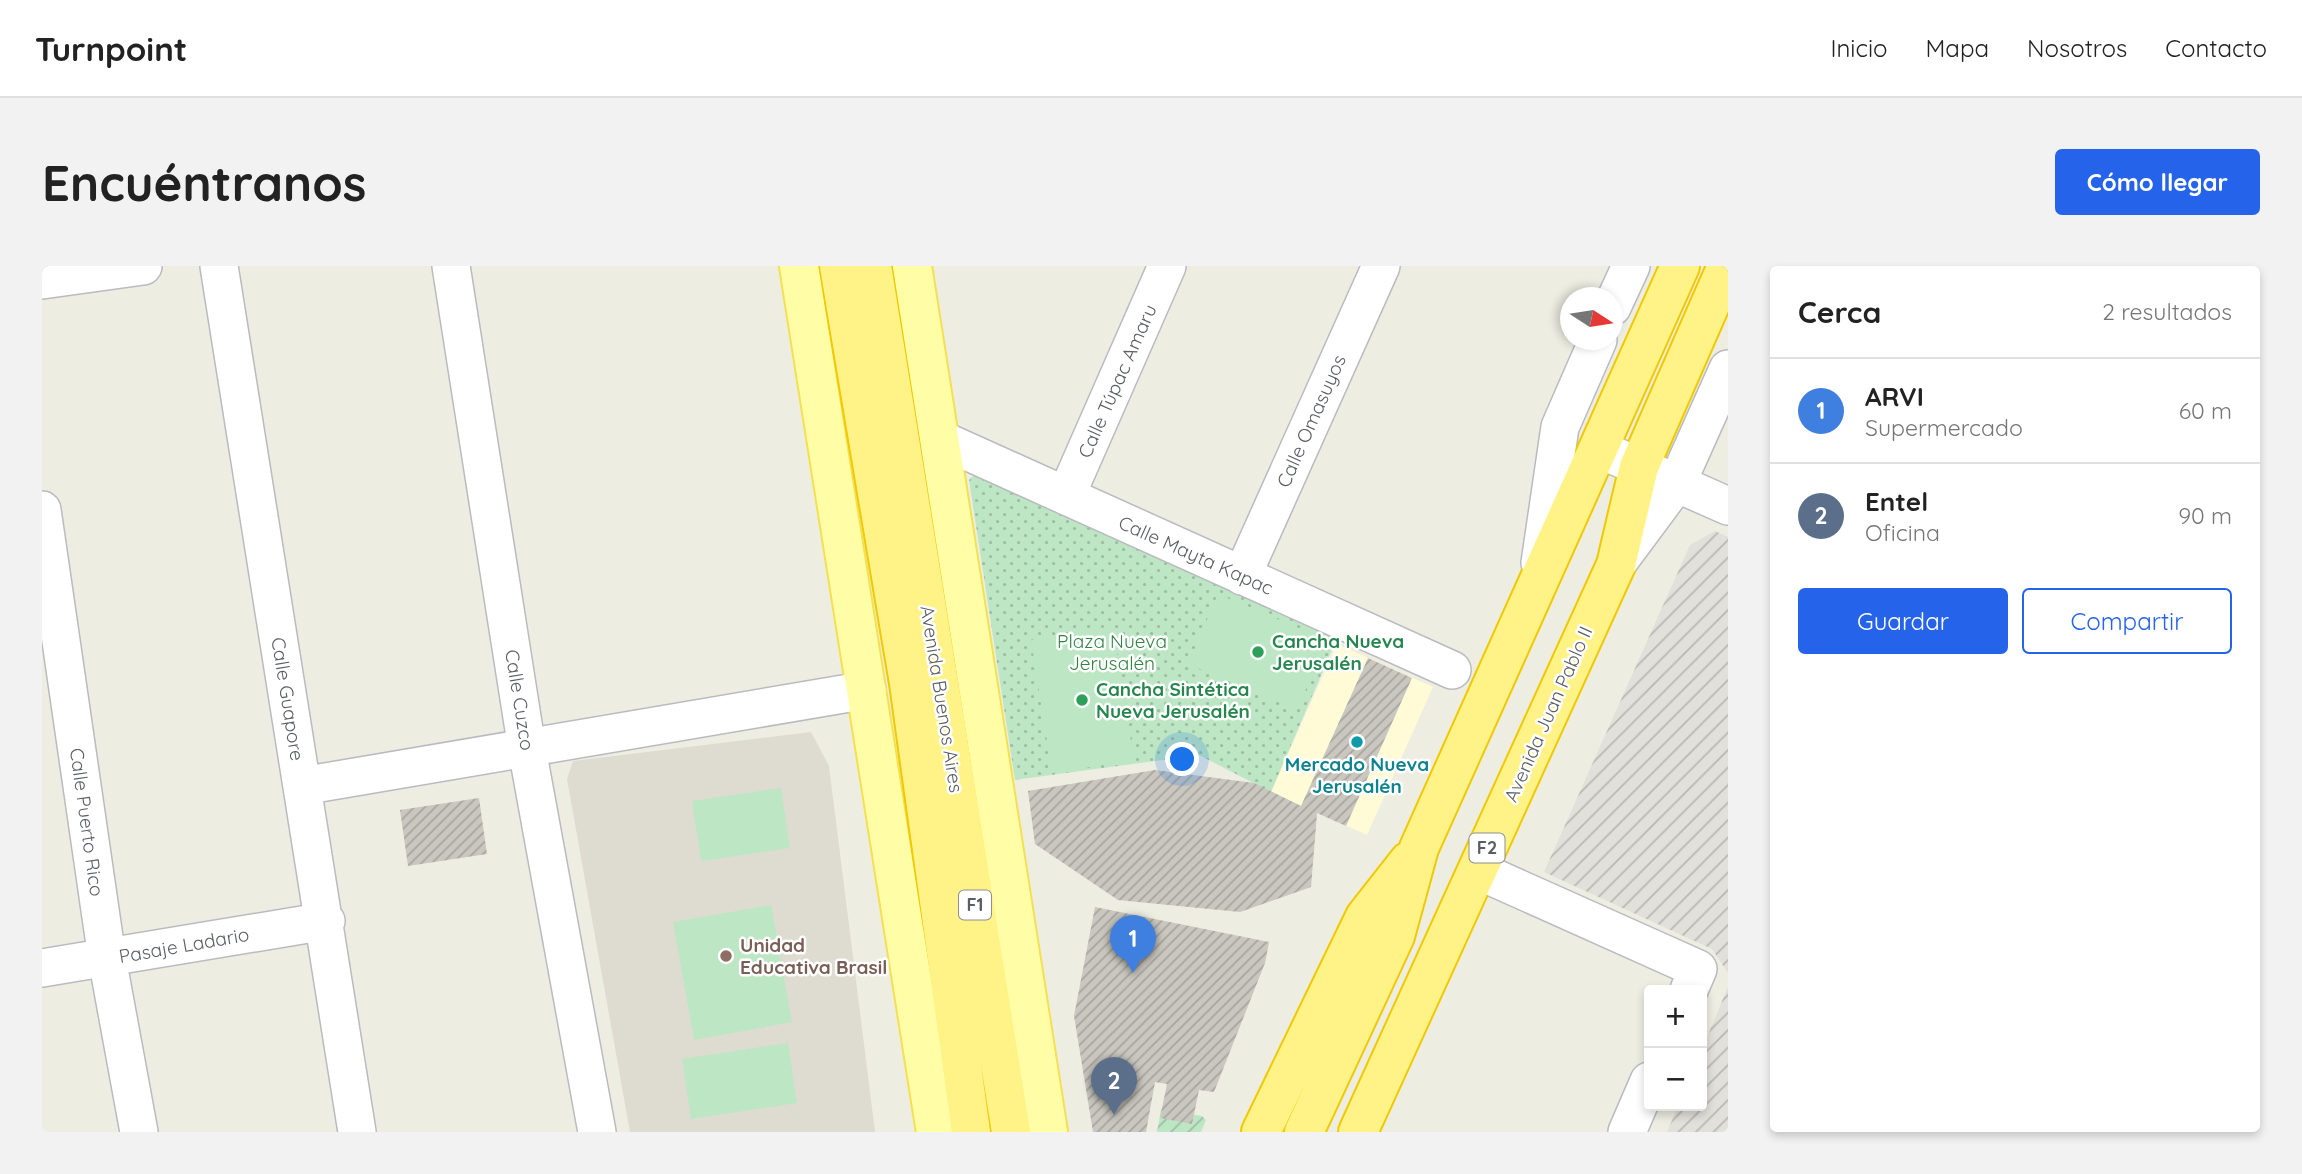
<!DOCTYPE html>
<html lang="es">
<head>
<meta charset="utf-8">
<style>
	:root { --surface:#fff; --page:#f2f2f2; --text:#222; --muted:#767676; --line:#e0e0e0; --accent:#2563eb }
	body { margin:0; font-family:Quicksand,sans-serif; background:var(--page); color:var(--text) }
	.controls { position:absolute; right:21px; bottom:21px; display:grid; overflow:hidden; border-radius:7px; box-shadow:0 4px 10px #0003 }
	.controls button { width:63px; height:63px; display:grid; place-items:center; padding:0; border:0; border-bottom:2px solid var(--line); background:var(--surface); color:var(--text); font:35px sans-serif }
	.compass { position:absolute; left:1518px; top:21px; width:63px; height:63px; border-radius:50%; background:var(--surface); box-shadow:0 4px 10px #0003; rotate:102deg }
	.you { position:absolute; left:1141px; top:494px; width:24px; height:24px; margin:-18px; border:5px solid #fff; border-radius:50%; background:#1a73e8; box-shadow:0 0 0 10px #1a73e833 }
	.badge { display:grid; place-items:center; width:46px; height:46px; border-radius:50%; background:var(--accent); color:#fff; font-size:23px; font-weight:700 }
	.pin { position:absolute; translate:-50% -58px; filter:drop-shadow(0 2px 4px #0008) }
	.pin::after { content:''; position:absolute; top:37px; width:24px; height:21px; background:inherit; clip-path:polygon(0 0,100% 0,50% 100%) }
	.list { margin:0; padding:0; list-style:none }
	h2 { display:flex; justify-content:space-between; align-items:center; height:91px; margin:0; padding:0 28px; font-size:30px }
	h2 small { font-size:23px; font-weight:400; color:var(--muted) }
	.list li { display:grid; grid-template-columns:46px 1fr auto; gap:21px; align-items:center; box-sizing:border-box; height:105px; padding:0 28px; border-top:2px solid var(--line) }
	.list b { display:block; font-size:26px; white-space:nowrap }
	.list p { margin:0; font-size:23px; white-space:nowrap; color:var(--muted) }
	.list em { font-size:23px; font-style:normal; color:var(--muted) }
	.actions { display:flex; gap:14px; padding:21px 28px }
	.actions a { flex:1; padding:16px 0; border:2px solid var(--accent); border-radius:7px; text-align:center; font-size:24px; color:var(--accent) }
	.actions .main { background:var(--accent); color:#fff }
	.map { position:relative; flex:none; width:1686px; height:866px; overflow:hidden; border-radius:7px }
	header { display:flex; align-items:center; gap:42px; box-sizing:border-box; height:98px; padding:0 35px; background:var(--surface); border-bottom:2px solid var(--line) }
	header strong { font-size:33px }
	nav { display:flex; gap:38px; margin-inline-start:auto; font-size:24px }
	.intro { display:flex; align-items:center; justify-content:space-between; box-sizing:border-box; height:168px; padding:0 42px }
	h1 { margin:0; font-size:49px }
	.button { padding:18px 32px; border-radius:7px; background:var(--accent); color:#fff; font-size:24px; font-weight:700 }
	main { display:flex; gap:42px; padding:0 42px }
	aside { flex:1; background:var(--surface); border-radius:7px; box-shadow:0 4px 10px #0003 }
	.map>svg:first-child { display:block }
</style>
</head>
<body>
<header>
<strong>Turnpoint</strong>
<nav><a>Inicio</a><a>Mapa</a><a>Nosotros</a><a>Contacto</a></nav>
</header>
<div class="intro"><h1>Encuéntranos</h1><a class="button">Cómo llegar</a></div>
<main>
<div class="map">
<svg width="1686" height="866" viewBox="0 0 1686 866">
	<defs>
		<pattern id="industrial-furrows" width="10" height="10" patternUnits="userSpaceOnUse" patternTransform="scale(1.75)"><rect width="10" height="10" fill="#e1e0da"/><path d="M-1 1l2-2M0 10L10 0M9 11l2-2" fill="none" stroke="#b9b9b4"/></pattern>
		<pattern id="grass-dots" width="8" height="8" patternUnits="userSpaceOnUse" patternTransform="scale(1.75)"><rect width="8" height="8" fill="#bde6c4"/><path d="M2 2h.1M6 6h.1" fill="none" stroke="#9dbea3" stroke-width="1.8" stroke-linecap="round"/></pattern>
		<pattern id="garden-furrows" width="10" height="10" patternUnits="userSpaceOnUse" patternTransform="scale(1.75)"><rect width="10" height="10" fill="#bde6c4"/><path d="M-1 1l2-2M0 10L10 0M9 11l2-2" fill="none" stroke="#9dbea3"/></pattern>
		<pattern id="building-hatch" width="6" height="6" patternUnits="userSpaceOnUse" patternTransform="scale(1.75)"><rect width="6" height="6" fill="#c9c7bf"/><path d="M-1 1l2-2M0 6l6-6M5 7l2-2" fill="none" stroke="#a6a59f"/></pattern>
	</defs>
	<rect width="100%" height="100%" fill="#eeede2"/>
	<path fill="#fffbd6" d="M1295 378 1391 421 1325 569 1229 526Z"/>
	<path fill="url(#industrial-furrows)" d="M1673 265 1686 271V707L1670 683 1502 606 1648 279Z
		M1686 721V866H1625L1636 840H1660V783Z"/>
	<path fill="#dedcd0" d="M769 466 787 500 833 866H588L525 513 531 495Z"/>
	<path fill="url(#grass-dots)" d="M940 201 1298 365 1229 526 1157 489 973 514 927 214Z"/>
	<path fill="url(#garden-furrows)" d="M1119 843 1160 850 1164 854 1159 866H1115Z"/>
	<path fill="#bde6c4" d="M1176 328 1285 374 1255 444 1146 398Z
		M1071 360 1092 494 1010 507 989 374Z
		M739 522 748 582 659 595 650 535Z
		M729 639 750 756 652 774 631 656Z
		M746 777 755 837 649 853 640 793Z"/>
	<path fill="url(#building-hatch)" d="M1326 392 1370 412 1304 560 1275 547 1269 621 1198 646 1076 634 993 578 986 525 1113 504 1212 517 1259 540Z
		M437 532 445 588 366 600 358 544Z
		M1053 641 1227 676 1223 697 1172 826 1157 824 1150 858 1118 852 1125 818 1113 816 1104 866H1051L1032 750Z"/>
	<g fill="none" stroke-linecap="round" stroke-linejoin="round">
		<defs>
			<path id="minor" d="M177 0 315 866
				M409 0 485 483 555 866
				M0 14 101 0
				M1570 41 1589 0
				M898 173 1410 404
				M1557 183 1686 240
				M1024 230 1125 0
				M0 244 65 692 97 866
				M1498 297 1518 161 1556 74
				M1574 299 1635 217 1686 103
				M1200 310 1339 0
				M260 520 825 424
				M1435 604 1656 703 1647 724
				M0 702 284 655
				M1585 866 1607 815"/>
			<path id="major" d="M757 0 894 866
				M870 0 1006 866"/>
			<path id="highway" d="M797 0 867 417 929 866
				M830 0 969 866
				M1219 866 1323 651 1367 595
				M1262 866 1353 670 1377 582 1638 0
				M1316 866 1574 299 1597 201 1685 0"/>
		</defs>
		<use href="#minor" stroke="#babbc1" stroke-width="40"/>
		<use href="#major" stroke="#f5e054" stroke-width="42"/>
		<use href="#highway" stroke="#f0c900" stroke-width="42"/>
		<use href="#minor" stroke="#fff" stroke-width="37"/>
		<use href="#major" stroke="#fffea6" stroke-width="38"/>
		<use href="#highway" stroke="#fff388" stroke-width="38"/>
	</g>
	<g fill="#2e9e5b" stroke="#fff" stroke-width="2.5">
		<circle cx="1216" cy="386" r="7"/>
		<circle cx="1040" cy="434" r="7"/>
	</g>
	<circle fill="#0f9aa8" stroke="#fff" stroke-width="2.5" cx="1315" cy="476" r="7"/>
	<circle fill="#8d6e63" stroke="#fff" stroke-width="2.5" cx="684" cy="690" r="7"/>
	<g text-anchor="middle" stroke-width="5" stroke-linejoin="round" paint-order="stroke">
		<g fill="#fff" stroke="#8c8e92" stroke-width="2">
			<rect x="1427.5" y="567.5" width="35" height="29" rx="5"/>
			<rect x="917" y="624.5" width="32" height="29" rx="5"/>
		</g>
		<g font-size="18" font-weight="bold" fill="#5a5d63">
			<text x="1445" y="588">F2</text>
			<text x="933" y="645">F1</text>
		</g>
		<g font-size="19" fill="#5a5d63" stroke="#fff">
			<text transform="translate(1075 115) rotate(-66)" y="7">Calle Túpac Amaru</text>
			<text transform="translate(1269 155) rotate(-66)" y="7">Calle Omasuyos</text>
			<text transform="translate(1154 289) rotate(24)" y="7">Calle Mayta Kapac</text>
			<text transform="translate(246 433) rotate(81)" y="7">Calle Guapore</text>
			<text transform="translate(900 433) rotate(81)" y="7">Avenida Buenos Aires</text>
			<text transform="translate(478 434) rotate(81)" y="7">Calle Cuzco</text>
			<text transform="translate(1506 448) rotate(-66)" y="7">Avenida Juan Pablo II</text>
			<text transform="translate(45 556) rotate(82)" y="7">Calle Puerto Rico</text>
			<text transform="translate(142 679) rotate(-10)" y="7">Pasaje Ladario</text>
		</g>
		<g font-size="19" fill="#328341" stroke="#fff">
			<text x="1070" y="382">Plaza Nueva<tspan x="1070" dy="22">Jerusalén</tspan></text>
		</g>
		<g font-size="19" font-weight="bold" fill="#27864d" stroke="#fff" text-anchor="start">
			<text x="1230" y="382">Cancha Nueva<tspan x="1230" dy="22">Jerusalén</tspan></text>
			<text x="1054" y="430">Cancha Sintética<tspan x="1054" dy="22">Nueva Jerusalén</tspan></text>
		</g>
		<g font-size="19" font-weight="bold" fill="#0d838f" stroke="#fff">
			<text x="1315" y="505">Mercado Nueva<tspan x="1315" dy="22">Jerusalén</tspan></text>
		</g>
		<g font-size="19" font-weight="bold" fill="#785e54" stroke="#fff" text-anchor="start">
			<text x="698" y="686">Unidad<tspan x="698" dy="22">Educativa Brasil</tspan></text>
		</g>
	</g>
</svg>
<div class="controls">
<button>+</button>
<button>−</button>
</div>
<svg class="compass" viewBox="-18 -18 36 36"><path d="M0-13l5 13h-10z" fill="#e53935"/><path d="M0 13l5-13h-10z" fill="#767676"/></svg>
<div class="you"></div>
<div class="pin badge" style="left:1091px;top:707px;background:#3f7fe0">1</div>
<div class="pin badge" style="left:1072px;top:849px;background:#5c6f8a">2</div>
</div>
<aside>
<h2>Cerca<small>2 resultados</small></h2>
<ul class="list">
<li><span class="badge" style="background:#3f7fe0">1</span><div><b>ARVI</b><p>Supermercado</p></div><em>60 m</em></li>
<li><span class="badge" style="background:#5c6f8a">2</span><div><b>Entel</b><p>Oficina</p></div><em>90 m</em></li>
</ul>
<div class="actions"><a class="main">Guardar</a><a>Compartir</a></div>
</aside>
</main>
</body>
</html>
